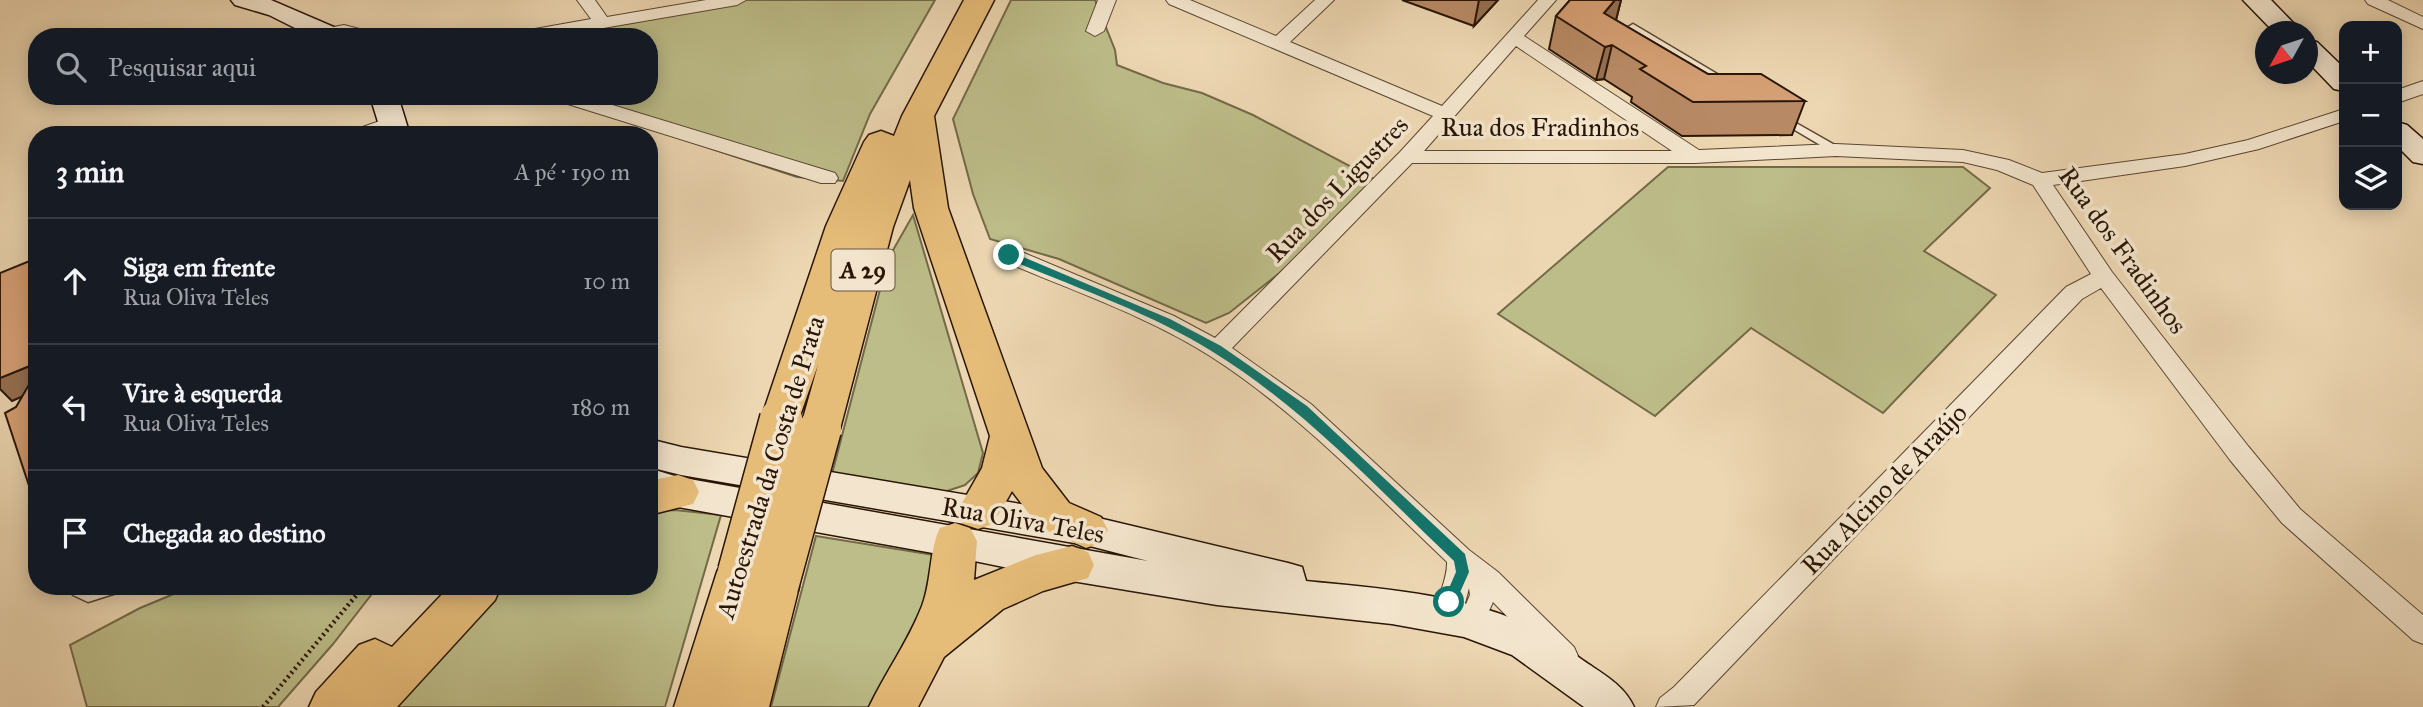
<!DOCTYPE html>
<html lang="pt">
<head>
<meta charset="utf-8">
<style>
	:root { --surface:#171b24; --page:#20242c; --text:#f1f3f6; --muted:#9ea1a6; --line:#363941 }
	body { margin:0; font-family:"IM FELL Great Primer",serif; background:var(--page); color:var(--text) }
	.controls { position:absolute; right:21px; top:21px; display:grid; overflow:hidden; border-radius:14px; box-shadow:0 4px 18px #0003 }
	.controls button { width:63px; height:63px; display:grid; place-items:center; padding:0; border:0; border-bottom:2px solid var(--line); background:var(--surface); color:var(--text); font:35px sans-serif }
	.compass { position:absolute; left:2255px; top:21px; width:63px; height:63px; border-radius:50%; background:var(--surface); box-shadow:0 4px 18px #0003; rotate:230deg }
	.stop { position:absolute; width:21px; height:21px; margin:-16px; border:5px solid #0f766e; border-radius:50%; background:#fff }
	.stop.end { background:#0f766e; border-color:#fff; box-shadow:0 2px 7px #0008 }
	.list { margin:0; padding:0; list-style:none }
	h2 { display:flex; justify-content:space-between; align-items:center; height:91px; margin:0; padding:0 28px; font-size:30px }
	h2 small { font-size:23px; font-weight:400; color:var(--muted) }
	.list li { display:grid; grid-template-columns:46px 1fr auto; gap:21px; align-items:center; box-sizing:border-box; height:126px; padding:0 28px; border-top:2px solid var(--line) }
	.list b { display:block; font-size:26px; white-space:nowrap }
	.list p { margin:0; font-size:23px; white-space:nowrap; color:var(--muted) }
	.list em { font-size:23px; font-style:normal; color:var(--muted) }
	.icon { flex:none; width:38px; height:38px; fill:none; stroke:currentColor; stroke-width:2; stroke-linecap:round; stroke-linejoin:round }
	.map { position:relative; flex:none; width:2423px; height:707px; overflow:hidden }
	.search { position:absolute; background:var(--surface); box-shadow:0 4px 18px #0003; left:28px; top:28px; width:630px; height:77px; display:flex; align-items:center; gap:18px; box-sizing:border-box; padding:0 24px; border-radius:28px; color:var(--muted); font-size:26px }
	.panel { position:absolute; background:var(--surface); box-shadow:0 4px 18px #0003; left:28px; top:126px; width:630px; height:469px; border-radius:28px }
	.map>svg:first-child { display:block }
</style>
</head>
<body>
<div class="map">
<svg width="2423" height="707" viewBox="0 0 2423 707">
	<rect width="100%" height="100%" fill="#edd7b2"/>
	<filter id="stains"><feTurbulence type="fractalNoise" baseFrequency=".00286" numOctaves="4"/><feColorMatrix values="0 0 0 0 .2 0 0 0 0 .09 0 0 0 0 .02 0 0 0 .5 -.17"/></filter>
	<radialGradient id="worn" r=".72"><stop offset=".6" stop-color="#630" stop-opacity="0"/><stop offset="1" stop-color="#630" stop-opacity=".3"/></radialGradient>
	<path fill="#bdbd89" stroke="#736a48" stroke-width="2" d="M734 0H935L870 114 843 181 797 177 552 96H649V37H521Z
		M1011 0H1095L1115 50 1117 65 1163 83 1202 93 1253 115 1378 181 1301 256 1229 313 1206 323 1059 259 990 239 973 194 953 119Z
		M1668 167H1963L1990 188 1924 251 1996 295 1883 413 1751 328 1655 416 1498 314Z
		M913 215 983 453 978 473 965 485 944 492 832 474 888 259Z
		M675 510 721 515 665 707H382L497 586H649V511Z
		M816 536 940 556V584L880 707H771Z
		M193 586H378L333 644 278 707H87L70 645 140 608Z"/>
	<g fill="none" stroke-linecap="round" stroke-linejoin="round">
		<defs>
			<path id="service" d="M1633 24 1729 81 1730 83 1729 85H1721L1630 29 1628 27Z
				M1782 115 1840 148 1841 150 1836 153 1832 152 1778 120 1777 118Z
				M69 586H83L89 590 100 586H128L126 590 88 602 73 595Z"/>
			<path id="minor" d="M577 0H595L607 17 706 0H746L737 5 551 37H509L518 32 591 19Z
				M1098 0H1116L1104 31 1095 36 1086 31Z
				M1166 0H1190L1276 36 1315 0H1334L1290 42 1442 106 1538 0H1556L1524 36 1699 150 1836 144 1963 150 2009 160 2042 173 2185 154 2248 140 2344 109V121L2259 149 2185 166 2053 185 2112 272 2248 446 2300 509 2423 615V644L2413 640 2282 523 2230 460 2101 288 2082 299 1694 705 1656 707 1660 698 1674 687 2066 287 2091 274 2033 185 1997 170 1963 162 1836 156 1695 163H1412L1232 348 1311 404 1469 550 1498 572 1574 647 1578 656 1574 665 1564 668 1554 665 1493 602 1480 631 1471 635 1462 631 1459 625 1449 629 1440 625C1430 605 1448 584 1447 562 1371 490 1299 413 1210 356 1148 316 1070 290 1001 260L998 255 1001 250 1009 248 1017 250 1174 316 1215 338 1400 152 1433 116 1169 4ZM1516 46 1672 151H1424ZM1469 588 1470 595 1463 611Z
				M2365 0H2388L2423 17V29L2368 4Z
				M344 25 375 33 378 37H323L320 33 323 29Z
				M2423 81V94L2397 103V90Z
				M553 96H583L835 173 838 178 835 183H821L555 100Z
				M394 116 401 118 404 122C392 137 366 135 348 135L351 131Z"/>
			<path id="secondary" d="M231 0H271L343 31 347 37H313L269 15 235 5Z
				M2243 0H2271L2302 32H2274Z
				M2308 40 2317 42 2344 68V91L2334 89 2308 62Z
				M370 96H398L410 135H382Z
				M2397 122 2407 125 2423 139V164L2413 162 2397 146Z
				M649 439 681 447 1086 515 1288 563 1302 567 1306 581C1384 589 1469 594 1540 631 1555 638 1570 651 1584 661 1603 674 1624 685 1634 707H1584L1512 655 1464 637 1392 624 1217 605 1072 581 955 557 678 507 649 498V472L655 470 678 477 1148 561 1086 545 681 475 649 467Z"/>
			<path id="motorway" d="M964 0H994L934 116 948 208 1042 468 1069 503 1101 517 1108 530 1101 543 1086 548 1039 527 1012 491 993 524 978 529 963 524 957 512 982 468 990 436 914 208 910 180 893 227 840 429 834 440 820 445 806 440 800 429 818 365 795 430 781 435 767 430 761 419 826 226 864 142 869 135 881 131 894 136 902 116Z
				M678 475 693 480 699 492 693 504 649 515V481Z
				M955 523 970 528 977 541 974 580 1036 555 1072 546 1088 552 1094 565 1088 578 1043 591 1003 609 944 657 918 707H869C885 673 908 642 922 606 932 580 929 550 940 528Z
				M739 553 755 559 761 572 760 577 761 573 777 568 793 573 799 587 769 707H674L717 572 723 559Z
				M450 586H501L495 600 397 707H309L316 692 359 645 375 639 392 647Z"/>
		</defs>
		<use href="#service" stroke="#5a4631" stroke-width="3"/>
		<use href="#minor" stroke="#5a4631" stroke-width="2"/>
		<use href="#secondary" stroke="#291606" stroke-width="3"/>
		<use href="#motorway" stroke="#291606" stroke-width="3"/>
		<path stroke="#291606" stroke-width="4.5" stroke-dasharray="2 3.5" stroke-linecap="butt" d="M263 707 364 586"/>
		<use href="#service" fill="#f3e5cd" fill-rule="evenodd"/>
		<use href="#minor" fill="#f3e5cd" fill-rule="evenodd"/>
		<use href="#secondary" fill="#f3e5cd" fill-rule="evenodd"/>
		<use href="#motorway" fill="#e6bc79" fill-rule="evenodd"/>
		<defs>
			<path id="motorway-bridge" d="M739 572 781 419
				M777 587 820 429"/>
		</defs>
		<use href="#motorway-bridge" stroke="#291606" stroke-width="45" stroke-linecap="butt"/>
		<use href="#motorway-bridge" stroke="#e6bc79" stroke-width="42"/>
	</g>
	<path fill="#b78964" stroke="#291606" stroke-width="2" d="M1402 0H1498L1474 26Z
		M1570 0H1621L1616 20 1708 74 1805 101 1792 135 1682 136 1631 102 1632 97 1604 79 1596 80 1549 49 1556 16Z"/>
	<path fill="#956f51" stroke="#291606" stroke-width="2" d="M1479 0H1498L1474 26Z
		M1615 0H1621L1615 24 1604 13Z
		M1612 45 1604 79 1596 80 1605 47Z
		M37 363V390L12 401 0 389V378Z"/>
	<path fill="#d59f74" stroke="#291606" stroke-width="2" d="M1570 0H1615L1604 13 1708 74H1761L1805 101 1693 102 1640 69 1646 66 1612 45 1605 47 1556 16Z
		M37 258V363L0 378V273Z
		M37 371V510L5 413 16 407Z"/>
	<path fill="#0f766e" d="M1009 251 1170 319 1221 346 1307 406 1465 554 1469 572 1454 606H1444L1443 602 1456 572 1454 561C1377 488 1304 408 1213 352 1149 312 1074 287 1005 258V252Z"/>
	<g text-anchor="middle" stroke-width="7" stroke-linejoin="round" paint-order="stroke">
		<rect fill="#f3e5cd" stroke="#665442" stroke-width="2" x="831.5" y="249.5" width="63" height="41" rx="5"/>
		<g font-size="24" font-weight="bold" fill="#291606">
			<text x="863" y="278">A 29</text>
		</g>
		<g font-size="26" fill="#291606" stroke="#f3e5cd">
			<text x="1540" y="136">Rua dos Fradinhos</text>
			<text transform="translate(1337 189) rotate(-46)" y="9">Rua dos Ligustres</text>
			<text transform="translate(2123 250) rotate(54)" y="9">Rua dos Fradinhos</text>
			<text transform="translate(770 467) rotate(-73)" y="9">Autoestrada da Costa de Prata</text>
			<text transform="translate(1884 489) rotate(-46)" y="9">Rua Alcino de Araújo</text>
			<text transform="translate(1023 520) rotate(10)" y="9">Rua Oliva Teles</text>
		</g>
	</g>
	<rect width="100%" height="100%" filter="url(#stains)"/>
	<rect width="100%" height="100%" fill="url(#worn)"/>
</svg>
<div class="controls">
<button>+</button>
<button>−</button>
<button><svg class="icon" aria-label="layers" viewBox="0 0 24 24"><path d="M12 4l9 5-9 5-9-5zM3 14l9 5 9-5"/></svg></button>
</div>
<svg class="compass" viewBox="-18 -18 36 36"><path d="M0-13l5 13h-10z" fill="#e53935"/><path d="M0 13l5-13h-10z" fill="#9ea1a6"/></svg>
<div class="stop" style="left:1449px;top:602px"></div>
<div class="stop end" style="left:1009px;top:255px"></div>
<div class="search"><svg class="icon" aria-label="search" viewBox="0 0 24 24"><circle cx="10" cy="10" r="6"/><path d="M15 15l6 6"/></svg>Pesquisar aqui</div>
<section class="panel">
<h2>3 min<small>A pé · 190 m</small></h2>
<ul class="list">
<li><svg class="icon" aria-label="ahead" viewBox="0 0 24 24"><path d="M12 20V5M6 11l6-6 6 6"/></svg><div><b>Siga em frente</b><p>Rua Oliva Teles</p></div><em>10 m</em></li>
<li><svg class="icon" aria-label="left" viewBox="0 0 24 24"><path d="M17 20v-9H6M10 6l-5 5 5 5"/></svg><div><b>Vire à esquerda</b><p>Rua Oliva Teles</p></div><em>180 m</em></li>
<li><svg class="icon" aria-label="arrive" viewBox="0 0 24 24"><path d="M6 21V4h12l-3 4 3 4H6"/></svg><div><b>Chegada ao destino</b></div></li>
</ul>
</section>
</div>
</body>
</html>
